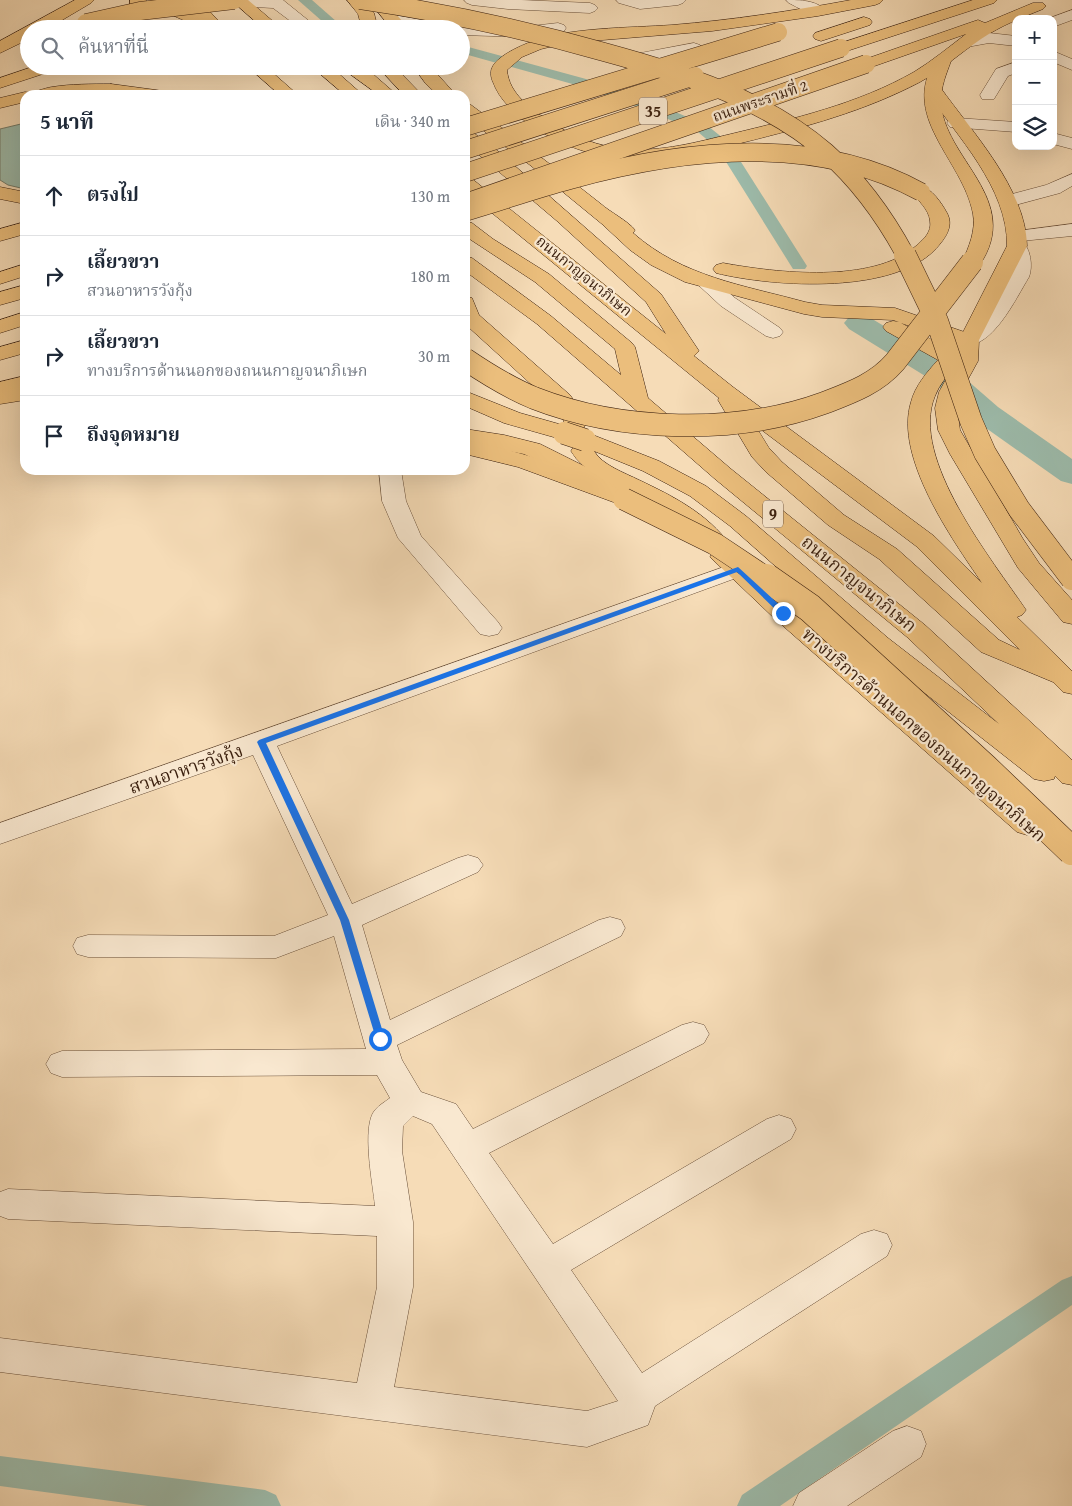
<!DOCTYPE html>
<html lang="th">
<head>
<meta charset="utf-8">
<style>
	:root { --surface:#fff; --page:#f6f6f7; --text:#1f2937; --muted:#747a83; --line:#e0e1e3 }
	body { margin:0; font-family:"Gentium Book Plus","Noto Serif Thai",serif; background:var(--page); color:var(--text) }
	.controls { position:absolute; right:15px; top:15px; display:grid; overflow:hidden; border-radius:10px; box-shadow:0 5px 20px #0002 }
	.controls button { width:45px; height:45px; display:grid; place-items:center; padding:0; border:0; border-bottom:1px solid var(--line); background:var(--surface); color:var(--text); font:25px sans-serif }
	.stop { position:absolute; width:15px; height:15px; margin:-11px; border:4px solid #1a73e8; border-radius:50%; background:#fff }
	.stop.end { background:#1a73e8; border-color:#fff; box-shadow:0 1px 5px #0008 }
	.list { margin:0; padding:0; list-style:none }
	h2 { display:flex; justify-content:space-between; align-items:center; height:65px; margin:0; padding:0 20px; font-size:21px }
	h2 small { font-size:16px; font-weight:400; color:var(--muted) }
	.list li { display:grid; grid-template-columns:32px 1fr auto; gap:15px; align-items:center; box-sizing:border-box; height:80px; padding:0 20px; border-top:1px solid var(--line) }
	.list b { display:block; font-size:19px; white-space:nowrap }
	.list p { margin:0; font-size:16px; white-space:nowrap; color:var(--muted) }
	.list em { font-size:16px; font-style:normal; color:var(--muted) }
	.icon { flex:none; width:28px; height:28px; fill:none; stroke:currentColor; stroke-width:2; stroke-linecap:round; stroke-linejoin:round }
	.map { position:relative; flex:none; width:1072px; height:1506px; overflow:hidden }
	.search { position:absolute; background:var(--surface); box-shadow:0 5px 20px #0002; left:20px; top:20px; width:450px; height:55px; display:flex; align-items:center; gap:12px; box-sizing:border-box; padding:0 18px; border-radius:28px; color:var(--muted); font-size:19px }
	.panel { position:absolute; background:var(--surface); box-shadow:0 5px 20px #0002; left:20px; top:90px; width:450px; height:385px; border-radius:15px }
	.map>svg:first-child { display:block }
</style>
</head>
<body>
<div class="map">
<svg width="1072" height="1506" viewBox="0 0 1072 1506">
	<rect width="100%" height="100%" fill="#f6dcb7"/>
	<filter id="stains"><feTurbulence type="fractalNoise" baseFrequency=".004" numOctaves="4"/><feColorMatrix values="0 0 0 0 .2 0 0 0 0 .09 0 0 0 0 .02 0 0 0 .5 -.17"/></filter>
	<radialGradient id="worn" r=".72"><stop offset=".6" stop-color="#630" stop-opacity="0"/><stop offset="1" stop-color="#630" stop-opacity=".3"/></radialGradient>
	<path fill="#9dbcac" stroke="#757d6c" d="M25 123V189L8 185 0 180V129Z"/>
	<g fill="none" stroke-linecap="round" stroke-linejoin="round">
		<path fill="#9dbcac" fill-rule="evenodd" d="M298 0H312L345 29H331Z
			M461 45 586 79 657 104 708 126 729 143 807 266 805 269H793L718 149 698 132 647 110 576 85 461 53Z
			M1072 1276V1305L780 1506H737L742 1495 1062 1280Z
			M0 1456 265 1490 276 1495 281 1506H148L0 1486Z"/>
		<path fill="#9dbcac" fill-rule="evenodd" d="M859 314 869 317 952 367 998 407 1072 459V484L1061 481 976 421 930 379 849 329 844 323 849 317Z"/>
		<defs>
			<path id="minor" d="M236 0H283L319 29H301L273 8 237 6 234 3Z
				M464 0H521L590 3 595 5 598 8 595 11 590 13 508 9 472 5 467 3Z
				M616 0H686L683 3 678 5 640 9 619 3Z
				M786 0C800 0 817 0 826 11L824 14C812 17 799 8 789 3Z
				M1072 10V20L1053 27V19H1047Z
				M394 15 458 26 523 27 558 23 564 25 566 28 564 31 558 33 523 37 461 35V29H420L388 23 386 20 388 17Z
				M989 33 1016 36V46L989 43 967 47 961 45 959 42 961 39Z
				M694 43 700 45 702 48 700 51 640 63 610 56 608 53 610 50 616 48 640 53Z
				M1053 51 1072 59V70L1053 62Z
				M1016 62V73L1008 76 994 99H982L980 95 996 69Z
				M956 118 1016 122V132L950 127 947 123 950 119Z
				M1053 133 1072 138V149L1053 144Z
				M1072 174V186L1060 193 1008 207 1001 205 999 201 1001 197 1046 185Z
				M1072 224V236L1021 241C1031 247 1033 267 1029 277 1016 298 991 352 962 344L959 340 985 316 1009 277 1012 269 1007 246 1010 242 1014 241 1010 240 1007 236 1010 232Z
				M704 275 711 277 735 298 780 328 783 332 780 336 773 338 766 336 721 306 694 281 697 277Z
				M379 470H401L406 501 421 536 498 622 502 628 498 634 489 636 480 634 398 538 382 501Z
				M738 562 747 564 750 569 747 574 277 746 352 904 458 858 468 855 478 858 483 865 478 872 362 925 390 1020 599 920 610 917 621 920 625 928 621 936 397 1045 402 1060 421 1092 456 1104 473 1129 682 1025 693 1022 704 1025 709 1034 704 1043 489 1153 553 1244 767 1119 779 1115 791 1119 796 1129 791 1139 571 1270 642 1373 861 1234 874 1230 887 1234 892 1245 887 1256 655 1406 648 1425 587 1447 0 1372V1338L357 1383 377 1287V1236L8 1219 0 1216V1192L8 1189 375 1206C373 1185 361 1126 375 1110 379 1105 385 1102 390 1098L377 1075 62 1077 51 1073 46 1064 51 1055 62 1051 366 1049 334 936 276 958 88 957 77 954 73 946 77 938 88 935 274 936 328 915 253 755 0 844V823ZM413 1116 432 1124 618 1401 587 1411 394 1387 413 1287V1222L402 1151 403 1126Z
				M907 1426 921 1431 926 1444 921 1457 847 1506H793L799 1493 893 1431Z"/>
			<path id="major" d="M130 0H146L144 16 137 29H120L129 16Z
				M151 0H170L187 10 221 22 223 25 219 29C203 29 161 14 151 0Z
				M851 0H883L880 3 875 5 818 16 712 31 566 43 541 49 522 57 507 70C509 94 531 109 549 121 572 136 598 147 626 149 662 152 697 142 731 134 793 119 858 104 914 72 932 61 949 47 966 34L866 69 860 67 858 64 860 61 972 22 978 20 985 23 1033 3H1043L1046 6 1043 9C1021 18 1002 25 981 39 960 53 942 70 920 82 865 111 805 127 745 142 719 148 693 155 666 159 639 162 613 160 587 152 555 143 505 116 493 82 491 78 490 72 492 68 496 57 518 47 528 43 567 27 630 28 672 25 732 20 792 11 851 0Z
				M35 66H60L58 69 0 88V78Z
				M934 86 940 87C972 132 1026 189 1027 246L979 340 978 361 961 392 957 408 960 430 1023 539 1039 563 1072 600V624L1063 622 1018 568 950 454 938 430 935 408 939 392 956 361 959 340 1007 246C1008 188 957 136 926 91L928 87Z
				M25 222V234L0 241V229Z
				M25 264V276L0 284V272Z
				M25 340V353L0 360V347Z
				M25 376V389L0 395V382Z
				M465 429 504 435 540 444 628 488 632 493 628 498 620 500 612 498 524 454 465 443Z
				M722 550C749 556 774 592 794 610 875 679 956 749 1037 818L1041 825 1037 832 1027 835 1017 832 774 618 710 557 713 552Z"/>
			<path id="highway" d="M75 0H94L91 3 47 29H29V39L0 53V41Z
				M182 0H199L226 29H209Z
				M231 0H248L282 29H264Z
				M347 0H363L374 13 378 29H362L358 14Z
				M368 0H384L409 29H392Z
				M973 0H997L994 3 847 51H835L833 48 835 45Z
				M864 17 870 19 872 22 870 25 821 41 815 39 813 36 815 33Z
				M943 56 949 58 951 61C946 75 941 86 941 101 942 158 1025 199 979 266L972 268 965 266 962 262C969 247 976 230 973 214 963 159 897 116 937 58Z
				M247 66H265L298 95H280Z
				M311 66H330L363 95H345Z
				M339 66H361L366 68 397 95H379Z
				M377 66H394L422 95H404Z
				M413 66H430L456 95H438L426 84Z
				M111 84 156 90 162 91 164 95H25V102L0 108V98L25 92C32 94 44 88 52 87 71 84 91 84 111 84Z
				M465 104 471 105C515 137 558 170 601 204 610 212 628 221 635 230L633 233C683 277 743 285 805 302L822 305 895 308 976 336 979 340C966 360 944 373 935 396 909 458 993 561 1026 610L1022 615 1017 617 1072 671V694L1063 692 1053 682 981 652 879 559 828 525 766 472 752 457 718 400 719 398 465 191V176L471 178 666 334 646 302 557 221 465 143V130L471 131 499 152 661 294 699 351 694 356 733 387 934 536 982 583C952 539 894 457 911 402 915 386 927 372 938 360L886 331 883 327 886 323 893 321 899 322 893 320 822 317 804 314 685 282 651 265 630 250 602 224 530 165 465 117ZM901 323 955 342 949 349ZM755 425 916 546 1020 650 999 640 897 549 844 515 782 462 769 448Z
				M921 186C932 189 941 202 947 213 953 224 948 234 940 244 900 296 773 287 716 273L713 269 716 265 723 263C777 273 872 284 916 246 924 239 932 232 930 221 929 209 918 201 912 192L914 188Z
				M0 187 25 192V204L0 199Z
				M465 221 472 223 493 239 549 274 632 343 635 347 648 398 731 469 925 625 1072 760V785L1062 783 1055 776 1054 779 1044 781 1034 779 870 650 730 526 690 496 643 471 594 451C602 465 625 473 639 480 673 496 708 514 730 545L727 550 718 552 709 550 684 525 632 494 636 499 632 504 624 506 518 467 465 454V440C523 451 577 471 632 494 609 482 584 473 571 451L574 446 578 445 574 440 577 435 585 433 593 435 659 461 706 486 746 516 888 638 999 724 907 637 715 479 537 324 465 271V256L472 258 551 316 621 375 615 349 535 282 465 236Z
				M25 285V298L0 305V292Z
				M465 296 472 298 479 315 570 395 582 412 586 424 583 429 573 430 575 433 572 438 564 440 504 423 465 406V391L520 413 566 426 560 413 554 405 465 324Z
				M25 312V325L0 333V320Z
				M25 386V400L0 404V390Z"/>
		</defs>
		<use href="#minor" stroke="#684e38" stroke-width="1"/>
		<use href="#major" stroke="#391e0d" stroke-width="1"/>
		<use href="#highway" stroke="#391e0d" stroke-width="1"/>
		<use href="#minor" fill="#f9e8d0" fill-rule="evenodd"/>
		<use href="#major" fill="#ebbe7c" fill-rule="evenodd"/>
		<use href="#highway" fill="#ebbe7c" fill-rule="evenodd"/>
		<defs>
			<path id="major-bridge" d="M465 127 778 32
				M465 203 866 64"/>
			<path id="highway-bridge-far2" d="M360 0C442 12 523 29 604 52 681 73 764 98 826 152 859 181 885 217 906 256
				M86 23 140 11 234 0
				M465 150 695 76
				M465 173 841 48
				M465 212C500 202 535 189 570 180 682 149 815 133 921 192"/>
			<path id="highway-bridge-far1" d="M905 255 937 321 971 421 985 453 1019 509 1072 579
				M465 359C487 374 510 388 534 398 621 432 736 435 824 403 850 393 876 384 895 362L972 262
				M564 433 585 440
				M624 499 715 544 769 580"/>
			<path id="highway-bridge" d="M767 578 810 608 985 768 1072 851"/>
		</defs>
		<use href="#major-bridge" stroke="#391e0d" stroke-width="19" stroke-linecap="butt"/>
		<use href="#highway-bridge-far2" stroke="#391e0d" stroke-width="19" stroke-linecap="butt"/>
		<use href="#highway-bridge-far1" stroke="#391e0d" stroke-width="23" stroke-linecap="butt"/>
		<use href="#highway-bridge" stroke="#391e0d" stroke-width="29" stroke-linecap="butt"/>
		<use href="#major-bridge" stroke="#ebbe7c" stroke-width="18"/>
		<use href="#highway-bridge-far2" stroke="#ebbe7c" stroke-width="18"/>
		<use href="#highway-bridge-far1" stroke="#ebbe7c" stroke-width="22"/>
		<use href="#highway-bridge" stroke="#ebbe7c" stroke-width="28"/>
	</g>
	<path fill="#1a73e8" d="M738 567 786 611V614H780L737 572 266 743 349 920 385 1039 380 1043 377 1042 340 920 257 742 259 740Z"/>
	<g text-anchor="middle" stroke-width="4.5" stroke-linejoin="round" paint-order="stroke">
		<g font-size="15" fill="#391e0d" stroke="#f9e8d0">
			<text transform="translate(760 101) rotate(-19)" y="5">ถนนพระรามที่ 2</text>
			<text transform="translate(584 276) rotate(39)" y="5">ถนนกาญจนาภิเษก</text>
		</g>
		<g fill="#f9e8d0" stroke="#735b48" stroke-width="1">
			<rect x="639" y="97.5" width="28" height="27" rx="4"/>
			<rect x="763" y="500.5" width="20" height="27" rx="4"/>
		</g>
		<g font-size="16" font-weight="bold" fill="#391e0d">
			<text x="653" y="117">35</text>
			<text x="773" y="520">9</text>
		</g>
		<g font-size="18" fill="#391e0d" stroke="#f9e8d0">
			<text transform="translate(859 584) rotate(39)" y="6">ถนนกาญจนาภิเษก</text>
			<text transform="translate(924 735) rotate(41)" y="6">ทางบริการด้านนอกของถนนกาญจนาภิเษก</text>
			<text transform="translate(186 769) rotate(-19)" y="6">สวนอาหารวังกุ้ง</text>
		</g>
	</g>
	<rect width="100%" height="100%" filter="url(#stains)"/>
	<rect width="100%" height="100%" fill="url(#worn)"/>
</svg>
<div class="controls">
<button>+</button>
<button>−</button>
<button><svg class="icon" aria-label="layers" viewBox="0 0 24 24"><path d="M12 4l9 5-9 5-9-5zM3 14l9 5 9-5"/></svg></button>
</div>
<div class="stop" style="left:380px;top:1039px"></div>
<div class="stop end" style="left:783px;top:613px"></div>
<div class="search"><svg class="icon" aria-label="search" viewBox="0 0 24 24"><circle cx="10" cy="10" r="6"/><path d="M15 15l6 6"/></svg>ค้นหาที่นี่</div>
<section class="panel">
<h2>5 นาที<small>เดิน · 340 m</small></h2>
<ul class="list">
<li><svg class="icon" aria-label="ahead" viewBox="0 0 24 24"><path d="M12 20V5M6 11l6-6 6 6"/></svg><div><b>ตรงไป</b></div><em>130 m</em></li>
<li><svg class="icon" aria-label="right" viewBox="0 0 24 24"><path d="M7 20v-9h11M14 6l5 5-5 5"/></svg><div><b>เลี้ยวขวา</b><p>สวนอาหารวังกุ้ง</p></div><em>180 m</em></li>
<li><svg class="icon" aria-label="right" viewBox="0 0 24 24"><path d="M7 20v-9h11M14 6l5 5-5 5"/></svg><div><b>เลี้ยวขวา</b><p>ทางบริการด้านนอกของถนนกาญจนาภิเษก</p></div><em>30 m</em></li>
<li><svg class="icon" aria-label="arrive" viewBox="0 0 24 24"><path d="M6 21V4h12l-3 4 3 4H6"/></svg><div><b>ถึงจุดหมาย</b></div></li>
</ul>
</section>
</div>
</body>
</html>
